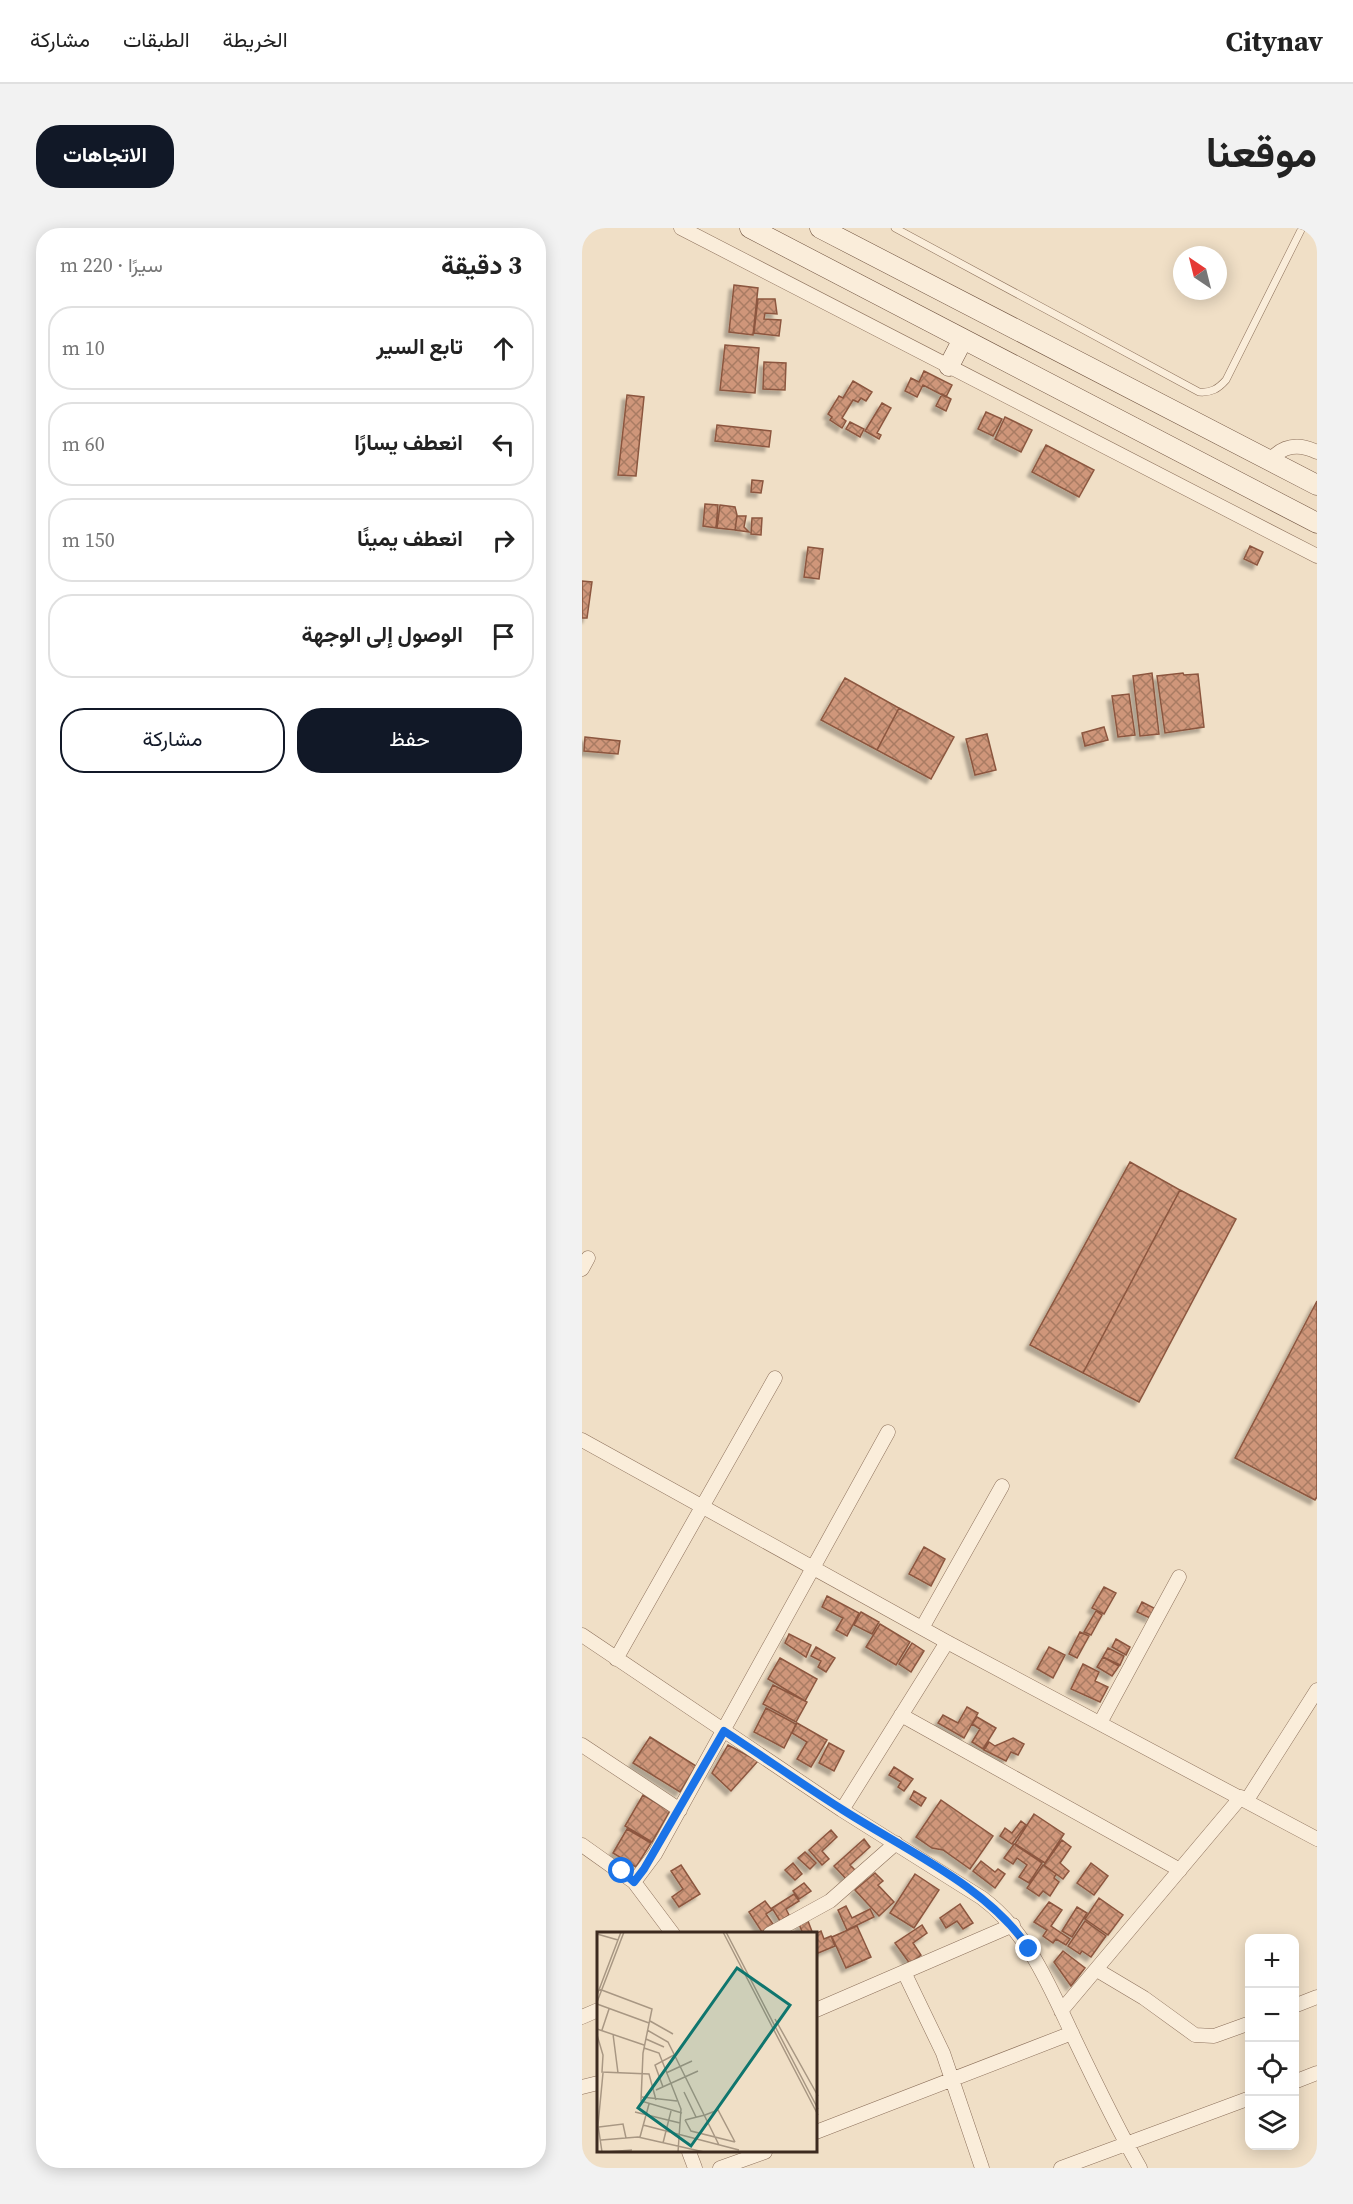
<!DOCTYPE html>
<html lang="ar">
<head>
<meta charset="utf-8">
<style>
	:root { --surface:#fff; --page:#f2f2f2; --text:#222; --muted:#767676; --line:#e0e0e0; --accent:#111827 }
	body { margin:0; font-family:"Source Serif 4",Vazirmatn,serif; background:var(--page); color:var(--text); direction:rtl }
	.controls { position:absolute; right:18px; bottom:18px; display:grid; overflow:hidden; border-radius:12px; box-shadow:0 3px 15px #0003 }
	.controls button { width:54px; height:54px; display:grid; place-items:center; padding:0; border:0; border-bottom:2px solid var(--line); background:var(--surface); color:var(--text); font:30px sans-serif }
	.compass { position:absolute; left:591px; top:18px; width:54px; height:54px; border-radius:50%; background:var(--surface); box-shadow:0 3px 15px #0003; rotate:325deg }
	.stop { position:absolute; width:18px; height:18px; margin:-14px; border:4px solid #1a73e8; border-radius:50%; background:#fff }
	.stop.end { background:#1a73e8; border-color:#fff; box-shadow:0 2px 6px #0008 }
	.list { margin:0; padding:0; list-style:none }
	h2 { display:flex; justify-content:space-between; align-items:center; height:78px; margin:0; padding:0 24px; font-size:26px }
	h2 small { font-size:20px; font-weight:400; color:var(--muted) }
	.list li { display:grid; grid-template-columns:39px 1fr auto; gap:18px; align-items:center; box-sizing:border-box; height:84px; margin:0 12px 12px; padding:0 12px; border:2px solid var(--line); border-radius:24px }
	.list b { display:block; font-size:22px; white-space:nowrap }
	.list em { font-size:20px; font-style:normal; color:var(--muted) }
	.actions { display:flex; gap:12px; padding:18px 24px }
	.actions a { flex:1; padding:14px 0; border:2px solid var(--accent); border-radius:24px; text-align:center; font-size:21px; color:var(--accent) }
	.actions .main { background:var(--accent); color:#fff }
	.icon { flex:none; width:33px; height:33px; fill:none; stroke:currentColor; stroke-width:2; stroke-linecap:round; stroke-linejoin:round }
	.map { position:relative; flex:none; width:735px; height:1940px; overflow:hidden; direction:ltr; border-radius:24px }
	header { display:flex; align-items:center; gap:36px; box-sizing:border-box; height:84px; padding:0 30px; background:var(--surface); border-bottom:2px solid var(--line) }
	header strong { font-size:28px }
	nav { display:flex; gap:33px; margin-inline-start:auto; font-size:21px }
	.intro { display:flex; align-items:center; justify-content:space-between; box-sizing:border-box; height:144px; padding:0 36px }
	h1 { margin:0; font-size:42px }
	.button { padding:15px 27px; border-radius:24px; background:var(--accent); color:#fff; font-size:21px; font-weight:700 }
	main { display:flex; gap:36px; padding:0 36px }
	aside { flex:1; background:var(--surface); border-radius:24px; box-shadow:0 3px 15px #0003 }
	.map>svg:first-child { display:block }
</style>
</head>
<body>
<header>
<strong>Citynav</strong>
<nav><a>الخريطة</a><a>الطبقات</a><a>مشاركة</a></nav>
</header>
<div class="intro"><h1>موقعنا</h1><a class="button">الاتجاهات</a></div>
<main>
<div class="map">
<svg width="735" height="1940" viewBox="0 0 735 1940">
	<defs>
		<pattern id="building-cross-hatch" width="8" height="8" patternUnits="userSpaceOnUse" patternTransform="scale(1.5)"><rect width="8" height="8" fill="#cf967a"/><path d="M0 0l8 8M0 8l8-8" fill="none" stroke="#a97b63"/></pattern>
		<filter id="shadow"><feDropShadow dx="-4.5" dy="4.5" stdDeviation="1.5" flood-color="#0004"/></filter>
	</defs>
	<rect width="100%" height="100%" fill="#f0dfc6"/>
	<path fill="url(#building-cross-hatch)" stroke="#8c573f" stroke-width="1.5" filter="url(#shadow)" d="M152 57 176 60 171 107 147 104Z
		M176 71H193L195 86 183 85 182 91 199 92 197 108 172 105Z
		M143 117 177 120 173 165 138 162Z
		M182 134 204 135 203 162 181 161Z
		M342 143 370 157 364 169 341 157 335 169 323 163 329 150 337 154Z
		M271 153 290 164 284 173 279 170 276 174 271 172 260 190 264 193 260 200 248 192 250 189 246 186 257 168 261 170Z
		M360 166 369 171 364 183 354 178Z
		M45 167 62 169 54 248 36 247Z
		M300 175 309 180 295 205 299 207 297 211 283 203Z
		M404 184 420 191 411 208 396 201Z
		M423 189 450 202 439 224 413 211Z
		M268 194 282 201 278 209 264 201Z
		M135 197 189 203 187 219 133 213Z
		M464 217 512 242 497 269 450 244Z
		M170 252 181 253 179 265 169 264Z
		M123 276 136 277 134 300 121 298Z
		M138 277 153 279 155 287 153 302 135 300Z
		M155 288H164L162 299 167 304 153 302Z
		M170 290H180L179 307 169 306Z
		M668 318 681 324 675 337 662 331Z
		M226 319 241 321 237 351 222 349Z
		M0 353 10 354 5 390H0Z
		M570 445 577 506 558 508 551 448Z
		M601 445 602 447 616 446 622 499 583 505 575 448Z
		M263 450 317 480 295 522 239 492Z
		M547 466 553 507 536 509 530 468Z
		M317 480 372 509 349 551 295 522Z
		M522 499 526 512 503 518 500 505Z
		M405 506 414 542 393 547 384 511Z
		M3 509 38 513 36 526 2 523Z
		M548 934 598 962 501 1145 448 1117Z
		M598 962 654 991 557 1174 501 1145Z
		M735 1073V1269L733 1272 653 1230Z
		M342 1319 363 1331 349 1358 327 1346Z
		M522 1359 534 1365 522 1386 510 1380Z
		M245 1368 277 1385 265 1408 254 1402 261 1390 240 1379Z
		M560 1374 572 1380 568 1390 555 1384Z
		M514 1383 520 1387 509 1407 502 1404Z
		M279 1384 297 1394 290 1406 272 1397Z
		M298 1396 328 1414 314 1437 284 1419Z
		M498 1404 507 1408 495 1430 487 1426Z
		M207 1406 229 1417 224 1429 203 1415Z
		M534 1411 548 1419 544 1427 530 1419Z
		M330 1415 342 1423 329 1444 317 1436Z
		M234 1419 253 1430 244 1444 236 1439 239 1433 229 1428Z
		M467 1419 483 1427 471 1450 455 1441Z
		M526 1420 542 1428 538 1437 521 1429Z
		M521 1429 537 1438 530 1448 515 1439Z
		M198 1430 235 1451 223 1473 186 1451Z
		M501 1436 517 1444 513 1453 526 1459 518 1474 489 1461Z
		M191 1457 225 1474 214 1494 181 1476Z
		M385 1479 396 1485 382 1510 356 1495 361 1487 376 1495Z
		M184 1480 214 1496 202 1520 172 1504Z
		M395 1489 414 1500 401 1521 390 1514 398 1501 390 1496Z
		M215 1495 245 1512 229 1539 215 1531 225 1514 210 1505Z
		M68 1509 114 1538 98 1564 51 1535Z
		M431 1510 442 1516 436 1527 429 1524 424 1533 402 1522 407 1514 413 1518Z
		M247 1515 262 1523 252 1543 237 1535Z
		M146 1517 176 1533 149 1563 130 1545Z
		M312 1539 331 1551 322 1563 316 1559 319 1554 307 1547Z
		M332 1563 344 1570 339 1578 328 1571Z
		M61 1567 88 1583 70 1614 43 1598Z
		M359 1572 411 1608 388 1641 361 1622 350 1620 334 1609Z
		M452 1586 482 1606 463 1635 433 1616Z
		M439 1593 444 1597 430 1616 418 1608 423 1600 430 1605Z
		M45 1601 69 1615 54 1639 31 1625Z
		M249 1602 255 1609 240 1623 247 1631 240 1637 227 1622Z
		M282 1611 288 1619 268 1637 275 1644 266 1653 252 1638Z
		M480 1612 489 1619 478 1635 487 1643 481 1651 462 1637Z
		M432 1616 460 1635 447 1655 437 1649 445 1637 435 1630 431 1636 422 1630Z
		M223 1624 234 1635 228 1641 216 1630Z
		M399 1633 413 1644 416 1641 423 1646 413 1660 391 1643Z
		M211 1635 220 1646 213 1652 203 1642Z
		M509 1635 526 1648 512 1667 495 1655Z
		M99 1637 118 1666 97 1679 90 1669 101 1661 89 1643Z
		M461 1637 474 1646 472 1650 477 1654 468 1668 461 1663 457 1668 445 1660Z
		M293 1645 301 1653 296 1657 312 1674 297 1688 273 1662Z
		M333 1646 357 1662 332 1700 308 1685Z
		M222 1655 229 1663 217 1671 211 1663Z
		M212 1666 217 1673 204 1681 207 1687 198 1693 190 1680Z
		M517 1670 541 1687 526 1707 503 1691Z
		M183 1673 190 1682 184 1686 191 1696 180 1704 167 1684Z
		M467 1674 480 1682 469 1698 488 1711 484 1717 474 1711 471 1715 461 1708 465 1702 452 1694Z
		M378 1676 391 1695 381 1701 375 1693 364 1700 358 1690Z
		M264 1678 270 1690 288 1681 292 1689 265 1702 256 1682Z
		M495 1679 505 1685 490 1709 480 1703Z
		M226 1693 231 1706H221L217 1696Z
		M503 1693 524 1708 509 1729 500 1723 498 1726 486 1718Z
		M340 1697 345 1705 331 1715 339 1727 328 1736 313 1715Z
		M275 1698 289 1729 264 1740 250 1709Z
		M239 1703 242 1711 249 1708 253 1718 234 1726 233 1706Z
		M481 1723 503 1740 489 1758 472 1734Z"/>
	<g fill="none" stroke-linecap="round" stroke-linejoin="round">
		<defs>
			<path id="lane" d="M313 0 617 164C629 165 636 161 644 152L720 0"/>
			<path id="street" d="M99 0 735 328
				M687 233C701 217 717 215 735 224
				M0 1041 6 1030
				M0 1212 365 1414 735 1611
				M340 1400 420 1258
				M0 1407 260 1582 400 1670C446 1704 468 1759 492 1810 513 1854 534 1898 558 1940
				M34 1431 193 1150
				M319 1487 598 1642
				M518 1495 597 1349
				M0 1517 98 1582
				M665 1572 735 1462
				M260 1582 365 1414
				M0 1617 52 1654 91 1706
				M52 1654 73 1626 306 1204
				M188 1706 248 1673 314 1615
				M515 1742 562 1770 613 1807 632 1808 668 1795
				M322 1744 361 1825 400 1940
				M712 1778 735 1769
				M234 1782 431 1697
				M479 1783 659 1569
				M0 1789 16 1782
				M712 1854 735 1845
				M0 1859 16 1855
				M234 1904 490 1805
				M107 1924 113 1940
				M138 1940 183 1924
				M479 1940 668 1870"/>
			<path id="secondary" d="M168 0 735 295
				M238 0 735 257
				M367 138 381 111"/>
		</defs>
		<use href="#lane" stroke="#8c705b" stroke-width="8"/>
		<use href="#street" stroke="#8c705b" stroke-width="15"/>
		<use href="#secondary" stroke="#6e513e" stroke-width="21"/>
		<use href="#lane" stroke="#faedda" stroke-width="7"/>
		<use href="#street" stroke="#faedda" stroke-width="14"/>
		<use href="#secondary" stroke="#faedda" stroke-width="20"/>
	</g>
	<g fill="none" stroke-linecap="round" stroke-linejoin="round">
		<path stroke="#1a73e8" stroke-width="8" d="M40 1643 52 1654 62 1641 142 1503C182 1529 221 1557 261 1582 322 1621 408 1660 447 1721"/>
	</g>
	<g transform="translate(15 1704)">
		<rect width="220" height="220" fill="#f0dfc6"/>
		<path fill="none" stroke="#a89783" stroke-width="1.5" d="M126 0 221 183M129 0 221 177M0 2 21 8M2 57 55 77 46 121 44 169 85 181M0 63 24 0M0 70 27 0M0 72 52 91M178 87 221 164M53 89 76 102M0 97 47 113M5 98 12 77M50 98 71 110 122 213M16 102 21 141M0 103 6 123 5 140 52 142 59 168M49 107 67 115M47 116 62 121 84 177 81 220M69 141 95 129M66 155 58 133 77 123M59 158 101 139M87 160 99 185M45 165 80 169M38 180 83 191M108 183 121 178 138 210M88 188 94 199 138 210M88 188 108 183M46 193 142 218M2 195 26 192 29 206M43 205 52 172M4 208 41 205 107 220M66 211 74 179M5 220 1 193 6 141M9 220 35 218"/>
		<path fill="#0f766e" fill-opacity="0.15" stroke="#0f766e" stroke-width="3" d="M140 36 193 73 94 214 41 176Z"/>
		<rect width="220" height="220" fill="none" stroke="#3c2a1f" stroke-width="3"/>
	</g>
</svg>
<div class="controls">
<button>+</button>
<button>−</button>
<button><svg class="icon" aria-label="locate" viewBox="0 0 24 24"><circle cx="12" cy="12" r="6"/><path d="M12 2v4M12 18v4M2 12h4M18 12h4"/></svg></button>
<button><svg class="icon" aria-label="layers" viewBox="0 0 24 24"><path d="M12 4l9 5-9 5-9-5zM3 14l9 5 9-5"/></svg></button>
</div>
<svg class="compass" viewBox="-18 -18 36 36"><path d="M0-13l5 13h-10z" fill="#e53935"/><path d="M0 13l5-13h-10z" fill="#767676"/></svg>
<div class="stop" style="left:40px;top:1643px"></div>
<div class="stop end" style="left:447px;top:1721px"></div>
</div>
<aside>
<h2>3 دقيقة<small>سيرًا · 220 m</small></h2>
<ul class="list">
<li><svg class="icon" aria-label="ahead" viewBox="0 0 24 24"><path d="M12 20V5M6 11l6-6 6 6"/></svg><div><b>تابع السير</b></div><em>10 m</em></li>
<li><svg class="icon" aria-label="left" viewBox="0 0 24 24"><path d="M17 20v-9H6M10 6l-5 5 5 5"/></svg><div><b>انعطف يسارًا</b></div><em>60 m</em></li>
<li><svg class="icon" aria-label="right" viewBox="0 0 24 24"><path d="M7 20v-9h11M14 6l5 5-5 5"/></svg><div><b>انعطف يمينًا</b></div><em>150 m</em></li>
<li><svg class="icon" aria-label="arrive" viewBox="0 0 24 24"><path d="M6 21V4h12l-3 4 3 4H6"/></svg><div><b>الوصول إلى الوجهة</b></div></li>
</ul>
<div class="actions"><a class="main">حفظ</a><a>مشاركة</a></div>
</aside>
</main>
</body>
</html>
